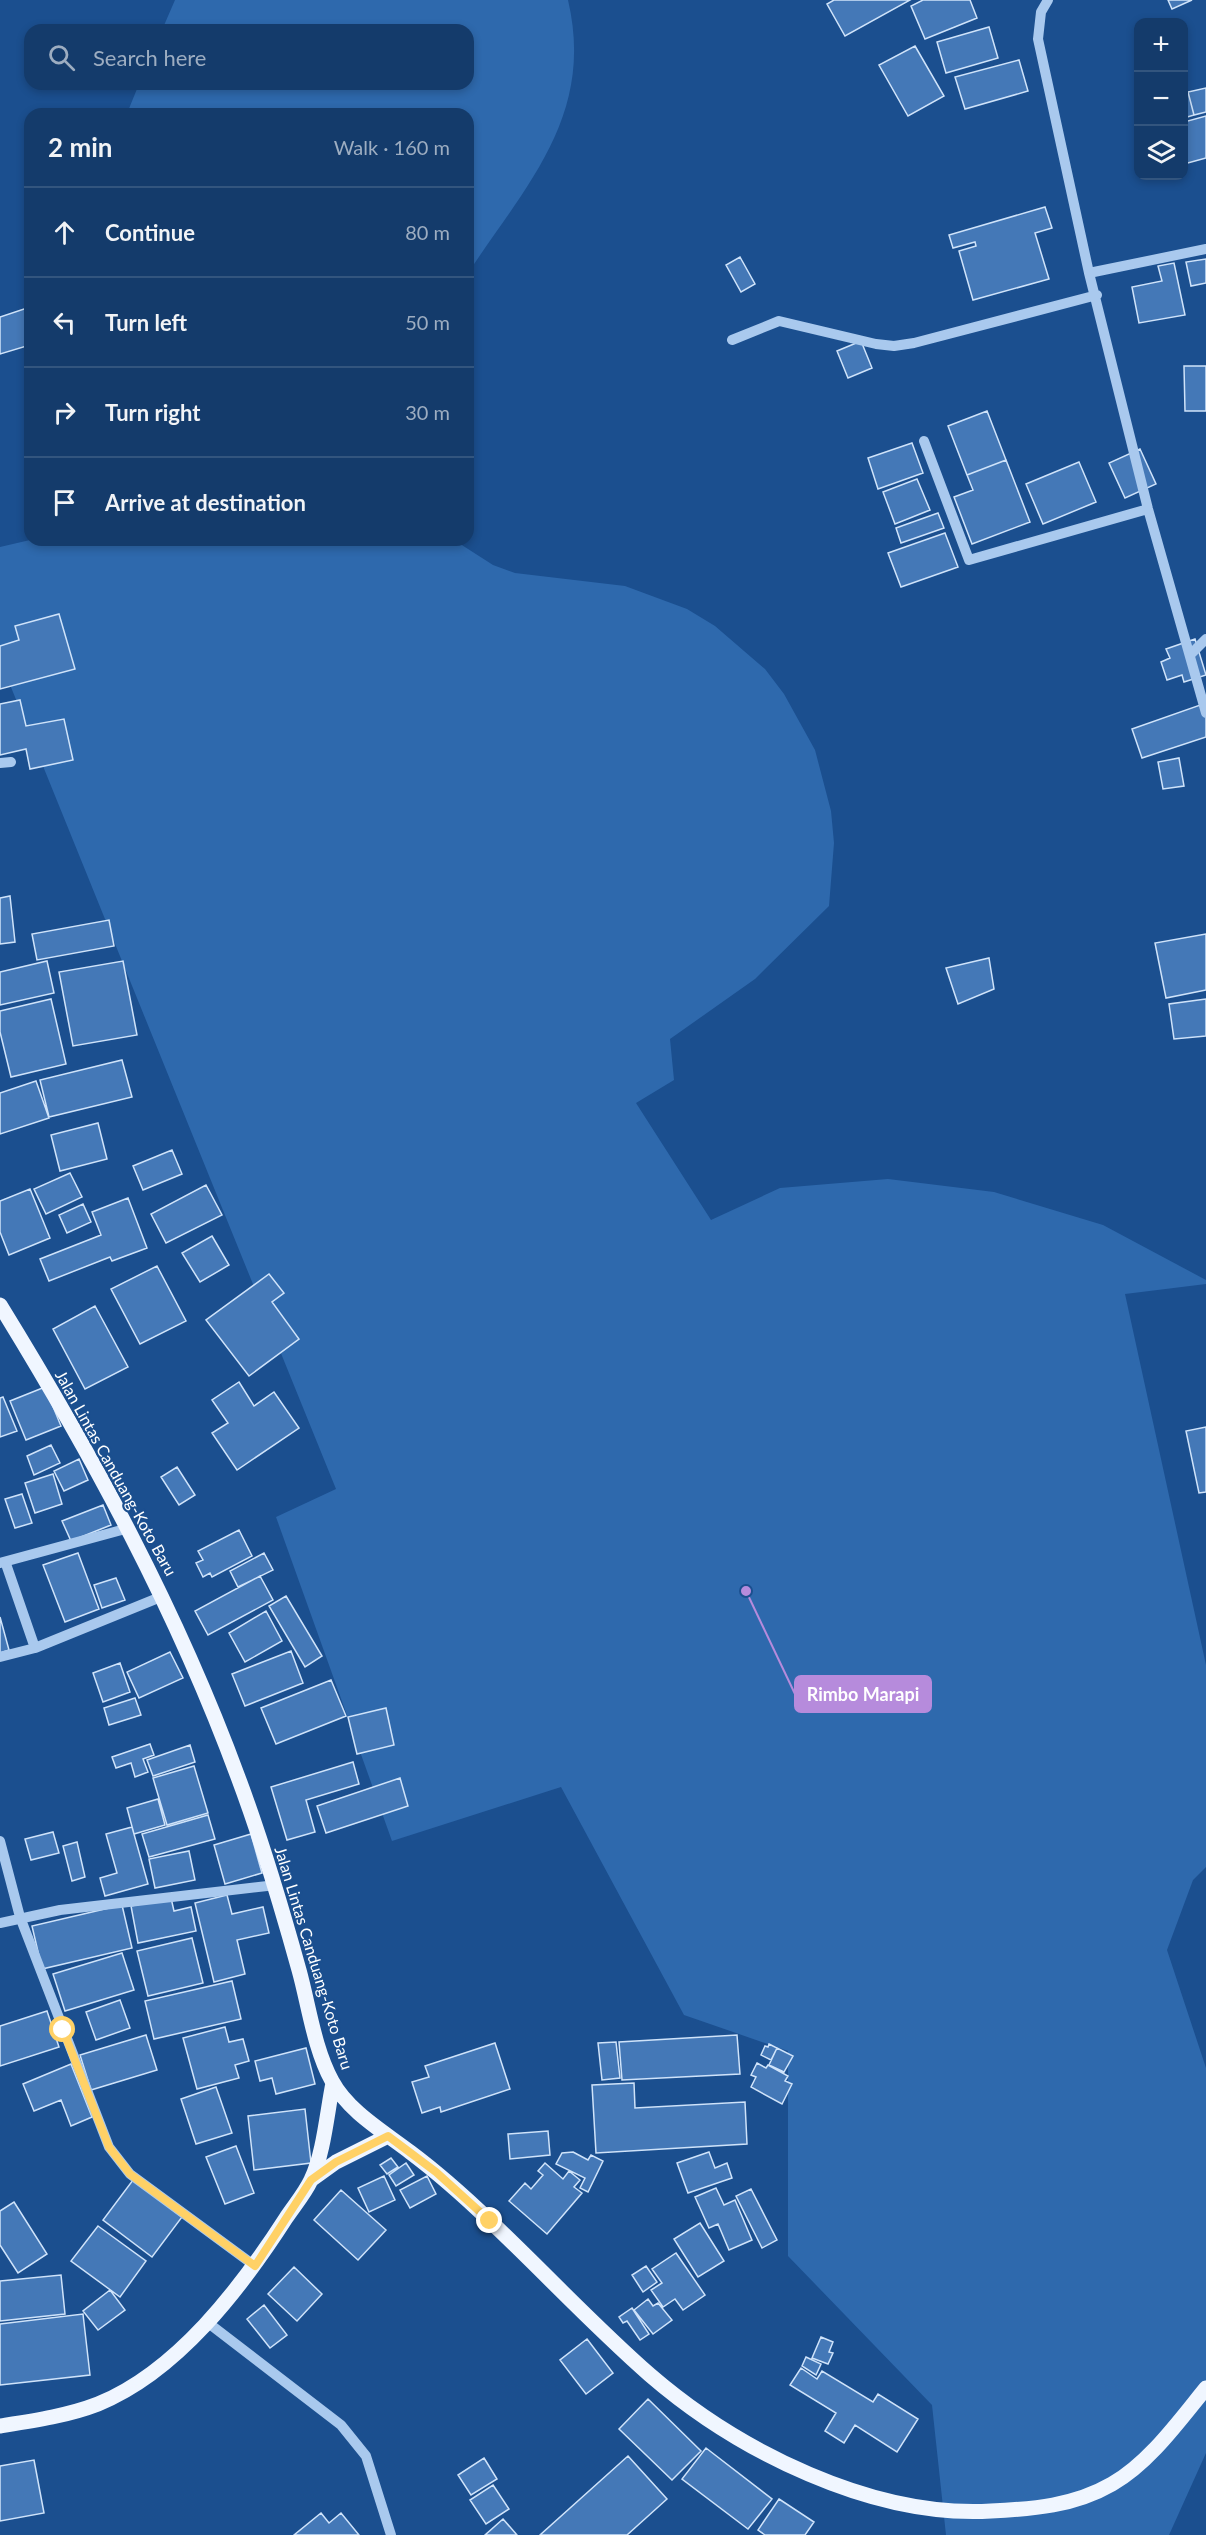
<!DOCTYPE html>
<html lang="en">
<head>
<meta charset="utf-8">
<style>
	:root { --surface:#143b6b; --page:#1d4271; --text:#f1f3f6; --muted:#9dadc1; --line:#33557e }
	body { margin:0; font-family:Lato,sans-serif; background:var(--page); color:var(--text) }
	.controls { position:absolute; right:18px; top:18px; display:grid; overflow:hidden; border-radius:12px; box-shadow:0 3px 9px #0003 }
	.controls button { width:54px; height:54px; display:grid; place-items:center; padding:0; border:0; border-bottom:2px solid var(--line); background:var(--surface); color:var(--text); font:30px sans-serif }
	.stop { position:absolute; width:18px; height:18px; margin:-14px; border:4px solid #ffd166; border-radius:50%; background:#fff }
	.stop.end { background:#ffd166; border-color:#fff; box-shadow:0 2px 6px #0008 }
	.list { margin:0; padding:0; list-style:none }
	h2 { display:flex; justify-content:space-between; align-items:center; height:78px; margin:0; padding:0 24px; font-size:26px }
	h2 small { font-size:20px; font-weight:400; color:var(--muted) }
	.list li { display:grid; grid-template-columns:39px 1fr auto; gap:18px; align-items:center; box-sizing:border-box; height:90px; padding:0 24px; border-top:2px solid var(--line) }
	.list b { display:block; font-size:22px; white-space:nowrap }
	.list em { font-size:20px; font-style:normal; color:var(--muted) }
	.icon { flex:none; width:33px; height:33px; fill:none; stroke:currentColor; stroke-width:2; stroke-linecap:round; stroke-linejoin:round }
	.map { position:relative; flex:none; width:1206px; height:2535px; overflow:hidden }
	.search { position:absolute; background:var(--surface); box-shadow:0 3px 9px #0003; left:24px; top:24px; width:450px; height:66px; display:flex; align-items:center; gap:15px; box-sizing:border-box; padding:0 21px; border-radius:18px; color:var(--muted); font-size:22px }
	.panel { position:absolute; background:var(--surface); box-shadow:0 3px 9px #0003; left:24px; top:108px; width:450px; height:438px; border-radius:18px }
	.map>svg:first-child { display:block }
</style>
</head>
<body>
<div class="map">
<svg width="1206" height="2535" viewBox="0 0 1206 2535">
	<rect width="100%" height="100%" fill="#1b4f8f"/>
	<path fill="#2e69ad" d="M175 0H568C595 115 527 184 468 273V114H129L128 111 139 84H468V30H162Z
		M30 540H454L493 565 515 573 625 586 687 609 715 626 765 669 784 694 815 750 831 811 834 843 829 906 755 979 670 1039 674 1080 636 1103 711 1220 780 1188 888 1179 994 1192 1103 1225 1206 1280V1284L1125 1294 1206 1665V1867L1193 1880 1167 1950 1206 2068V2453L1169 2535H946L932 2405 788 2256V2051L684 2015 561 1787 392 1841 276 1517 336 1489 0 660V547Z"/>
	<path fill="#4478b7" stroke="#cfe3fa" stroke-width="1.5" d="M834 0H910L845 36 827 4Z
		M970 0 977 18 925 39 911 6 923 0Z
		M1168 0H1192L1172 9Z
		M989 27 998 58 946 73 937 42Z
		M915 46 944 96 908 116 879 65Z
		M1019 60 1028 91 965 109 955 77Z
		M1206 88V112L1194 115 1188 92Z
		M1188 92 1194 115 1184 118V94Z
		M1206 116V158L1184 164V122Z
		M1045 207 1052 228 1035 233 1049 279 973 300 959 251 976 246 975 242 953 248 949 235Z
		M740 257 755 284 741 292 726 265Z
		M1206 259V283L1191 286 1186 262Z
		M1174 263 1185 315 1139 323 1132 287 1162 281 1158 266Z
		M30 307V345L0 354V317Z
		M861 341 872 368 848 378 837 351Z
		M1184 366H1206V411H1185Z
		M987 411 1006 460 967 475 948 426Z
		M912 443 923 473 878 489 868 458Z
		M1140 449 1156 484 1125 498 1109 463Z
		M1006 460 1030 522 972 544 954 497 973 490 967 475Z
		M1079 462 1096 502 1043 524 1026 484Z
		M917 479 930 510 895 524 883 492Z
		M938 513 944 528 901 543 896 528Z
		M945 533 958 567 901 587 888 553Z
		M59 614 75 669 0 689V646L19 640 15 626Z
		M1195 639 1206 675 1184 682 1182 675 1167 680 1161 662 1170 658 1166 649Z
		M20 700 26 726 64 719 73 760 30 769 26 749 0 755V704Z
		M1206 703V737L1142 758 1132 729Z
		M1179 758 1184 786 1163 789 1158 762Z
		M10 896 15 942 0 944V898Z
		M109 920 114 946 37 960 32 934Z
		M1206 934V990L1166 998 1155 943Z
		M989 958 994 989 958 1004 946 968Z
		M47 961 54 993 0 1005V972Z
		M123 961 137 1035 73 1046 59 972Z
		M51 999 66 1064 11 1077 0 1032V1011Z
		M1206 999V1036L1174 1039 1169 1004Z
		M122 1060 132 1097 49 1117 40 1080Z
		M36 1081 49 1118 0 1134V1093Z
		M98 1123 107 1159 60 1171 51 1135Z
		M172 1150 182 1174 143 1190 133 1166Z
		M70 1173 82 1197 46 1214 34 1189Z
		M206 1185 222 1215 166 1243 151 1214Z
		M30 1189 50 1238 9 1255 0 1232V1201Z
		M128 1198 147 1248 112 1261 110 1257 49 1281 40 1259 101 1235 92 1212Z
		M83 1204 91 1222 67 1233 59 1215Z
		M212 1236 229 1265 200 1282 182 1253Z
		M157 1266 186 1321 140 1344 111 1289Z
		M269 1274 284 1293 272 1302 299 1339 249 1376 206 1320Z
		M95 1306 128 1367 85 1389 53 1329Z
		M239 1382 254 1406 274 1392 299 1428 237 1470 212 1433 228 1423 212 1400Z
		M45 1387 61 1426 26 1440 10 1401Z
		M3 1397 17 1431 0 1437V1398Z
		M1206 1427V1492L1199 1493 1186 1431Z
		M51 1445 60 1463 34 1475 27 1456Z
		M79 1459 88 1480 64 1491 54 1471Z
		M177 1467 195 1495 179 1505 161 1477Z
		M53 1474 62 1504 35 1513 25 1483Z
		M22 1494 32 1523 15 1528 5 1499Z
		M103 1505 111 1525 71 1541 62 1521Z
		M239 1530 252 1556 212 1577 210 1573 203 1577 196 1563 203 1560 198 1551Z
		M78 1553 99 1609 65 1622 43 1565Z
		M264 1553 273 1570 238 1587 230 1571Z
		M260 1576 273 1600 208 1635 195 1611Z
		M116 1578 125 1600 102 1608 94 1585Z
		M286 1596 322 1656 305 1667 269 1606Z
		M266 1611 282 1641 245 1662 229 1633Z
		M0 1617 9 1650 0 1653Z
		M291 1651 303 1683 245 1706 232 1674Z
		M170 1652 183 1678 139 1698 127 1672Z
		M120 1663 130 1692 103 1702 93 1673Z
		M331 1680 346 1716 276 1744 261 1708Z
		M135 1698 141 1715 109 1725 104 1708Z
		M386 1708 394 1745 357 1754 348 1717Z
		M150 1744 154 1755 143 1759 148 1772 135 1777 131 1763 116 1768 112 1757Z
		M190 1745 195 1762 153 1776 147 1760Z
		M353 1762 359 1784 306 1800 315 1832 287 1840 271 1787Z
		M194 1766 208 1813 167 1825 153 1778Z
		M400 1778 408 1806 326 1833 317 1806Z
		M158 1799 165 1825 134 1834 127 1808Z
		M208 1815 215 1839 149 1857 142 1834Z
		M132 1827 148 1884 105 1896 100 1878 117 1873 106 1834Z
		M53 1832 59 1853 31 1860 25 1839Z
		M251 1834 262 1873 225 1884 214 1845Z
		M77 1842 85 1877 72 1881 63 1846Z
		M189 1851 195 1880 155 1888 149 1859Z
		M227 1895 232 1914 263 1907 269 1933 237 1940 245 1974 214 1982 195 1903Z
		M171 1898 174 1911 191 1907 196 1931 138 1943 131 1906Z
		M122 1905 132 1948 42 1969 32 1926Z
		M192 1938 203 1983 148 1996 137 1951Z
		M122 1953 134 1990 65 2011 53 1974Z
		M232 1981 241 2019 154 2039 145 2001Z
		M120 2000 130 2028 96 2040 86 2012Z
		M47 2011 59 2047 0 2066V2026Z
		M225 2027 229 2042 243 2039 249 2061 235 2065 239 2078 197 2089 183 2038Z
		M146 2035 157 2070 91 2090 80 2055Z
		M737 2035 740 2074 622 2080 619 2042Z
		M616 2042 620 2078 602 2080 598 2043Z
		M495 2043 510 2089 441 2112 440 2107 422 2113 412 2082 429 2077 425 2066Z
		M769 2044 777 2048 771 2060 761 2055 765 2046 768 2047Z
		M306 2048 315 2084 276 2094 272 2078 260 2081 255 2061Z
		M777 2048 793 2056 784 2072 769 2065Z
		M757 2063 766 2068 768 2065 788 2076 785 2081 792 2084 782 2104 751 2087 756 2077 751 2075Z
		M71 2064 92 2117 71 2126 61 2100 34 2111 23 2084Z
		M634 2083 635 2108 745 2102 747 2144 596 2153 592 2085Z
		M216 2087 232 2133 196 2144 181 2099Z
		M305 2109 311 2163 254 2170 248 2116Z
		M548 2131 550 2155 510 2159 508 2134Z
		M236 2146 254 2193 225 2204 206 2157Z
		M573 2152 588 2160 591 2155 603 2161 588 2192 580 2188 585 2178 556 2164 562 2153Z
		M709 2152 715 2168 727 2163 732 2178 688 2193 677 2163Z
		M391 2158 398 2167 387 2174 380 2165Z
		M406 2163 414 2175 396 2186 389 2175Z
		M545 2163 563 2179 569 2171 580 2180 574 2187 582 2193 547 2234 509 2201 525 2183 531 2189 543 2175 538 2171Z
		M384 2176 395 2200 369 2212 358 2188Z
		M427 2176 436 2194 410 2208 400 2190Z
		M133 2180 182 2217 152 2257 103 2220Z
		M716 2188 724 2205 735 2200 752 2240 729 2250 718 2224 709 2228 695 2197Z
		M751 2189 777 2240 762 2248 736 2196Z
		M341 2190 386 2230 358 2260 314 2220Z
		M14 2202 47 2254 18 2273 0 2245V2211Z
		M700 2223 724 2261 698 2277 674 2239Z
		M98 2226 146 2261 120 2297 71 2261Z
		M676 2253 705 2295 683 2310 675 2299 663 2307 651 2290 662 2283 652 2269Z
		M646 2266 657 2282 643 2292 632 2275Z
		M294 2267 322 2294 297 2321 268 2294Z
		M61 2275 65 2314 0 2321V2281Z
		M110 2290 125 2310 98 2330 83 2311Z
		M648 2299 653 2306 658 2303 672 2320 653 2334 634 2310Z
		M264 2305 287 2335 270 2348 247 2319Z
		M632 2308 649 2334 640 2340 627 2321 623 2323 619 2317Z
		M83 2314 90 2375 0 2385V2324Z
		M821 2337 833 2342 829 2352 833 2353 828 2364 812 2358Z
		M587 2339 613 2373 586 2394 560 2360Z
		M806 2357 821 2364 816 2375 802 2366Z
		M801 2368 817 2379 822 2371 873 2402 878 2394 918 2419 897 2452 855 2425 844 2443 825 2431 836 2413 790 2385Z
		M648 2399 701 2451 672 2480 619 2429Z
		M706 2448 772 2499 748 2529 682 2479Z
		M628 2456 667 2499 627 2535H540Z
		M484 2458 497 2479 471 2495 458 2475Z
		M34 2460 44 2513 0 2521V2466Z
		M493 2485 509 2509 486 2524 470 2500Z
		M779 2499 814 2522 805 2535H765L758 2530Z
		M321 2513 329 2523 341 2513 359 2535H294Z
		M503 2519 517 2535H485Z"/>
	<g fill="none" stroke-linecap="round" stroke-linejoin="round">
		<path stroke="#a9c9ee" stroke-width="10" d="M1048 0 1041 12 1038 39 1089 273 1148 509 1206 713
			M1089 273 1206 249
			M732 340 779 321 876 344 894 346 914 343 1097 295
			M924 441 969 560 1148 509
			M1191 654 1206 639
			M0 763 11 762
			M0 1563 129 1528
			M6 1564 35 1648
			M0 1657 35 1648 163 1596
			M0 1841 20 1917 109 2147 130 2174 255 2266
			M0 1923 60 1910 276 1885
			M207 2322 341 2425 366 2456 391 2535"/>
		<path stroke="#f0f6ff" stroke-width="15" d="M0 1305C93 1456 177 1611 238 1777 262 1841 281 1905 299 1970 309 2006 314 2048 332 2081 348 2111 384 2132 410 2152 438 2173 465 2197 490 2221 544 2272 594 2326 650 2375 738 2451 872 2518 991 2511 1033 2509 1074 2506 1112 2484 1149 2463 1179 2421 1206 2388
			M311 2180 336 2162 388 2136
			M0 2426C32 2421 67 2416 98 2404 177 2372 241 2288 286 2218 294 2206 305 2193 311 2180 324 2153 327 2112 333 2083"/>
	</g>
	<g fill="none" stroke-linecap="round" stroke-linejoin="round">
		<path stroke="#ffd166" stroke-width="8" d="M63 2030 109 2147 130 2174 255 2266 311 2180 336 2162 388 2136 436 2172 490 2221"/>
	</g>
	<g text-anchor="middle" stroke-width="4.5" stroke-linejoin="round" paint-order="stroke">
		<g font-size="16" fill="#fff" stroke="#1b4f8f">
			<text transform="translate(116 1473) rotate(61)" y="6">Jalan Lintas Canduang-Koto Baru</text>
			<text transform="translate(314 1958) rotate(73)" y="6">Jalan Lintas Canduang-Koto Baru</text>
		</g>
	</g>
	<path fill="none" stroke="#b68bdc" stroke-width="2" d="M746 1591L795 1694"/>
	<circle fill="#b68bdc" stroke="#1b4f8f" stroke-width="2" cx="746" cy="1591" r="6"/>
	<rect fill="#b68bdc" stroke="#b68bdc" stroke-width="2" x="795" y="1676" width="136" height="36" rx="6"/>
	<g font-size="18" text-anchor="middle" font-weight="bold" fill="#fff">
		<text x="863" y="1701">Rimbo Marapi</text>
	</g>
</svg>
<div class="controls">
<button>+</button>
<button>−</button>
<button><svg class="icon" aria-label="layers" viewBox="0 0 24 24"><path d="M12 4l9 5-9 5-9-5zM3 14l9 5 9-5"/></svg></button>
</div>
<div class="stop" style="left:63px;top:2030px"></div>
<div class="stop end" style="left:490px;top:2221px"></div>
<div class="search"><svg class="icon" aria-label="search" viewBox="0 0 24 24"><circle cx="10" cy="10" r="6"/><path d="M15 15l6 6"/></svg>Search here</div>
<section class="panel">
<h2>2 min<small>Walk · 160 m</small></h2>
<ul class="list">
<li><svg class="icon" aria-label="ahead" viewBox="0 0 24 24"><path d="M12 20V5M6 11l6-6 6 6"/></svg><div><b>Continue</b></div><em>80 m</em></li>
<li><svg class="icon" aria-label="left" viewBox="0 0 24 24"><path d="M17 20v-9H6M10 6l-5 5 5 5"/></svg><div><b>Turn left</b></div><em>50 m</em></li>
<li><svg class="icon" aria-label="right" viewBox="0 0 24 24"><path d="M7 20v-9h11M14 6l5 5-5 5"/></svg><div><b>Turn right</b></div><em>30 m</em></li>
<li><svg class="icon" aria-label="arrive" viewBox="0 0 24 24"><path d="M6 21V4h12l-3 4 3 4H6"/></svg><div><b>Arrive at destination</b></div></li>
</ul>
</section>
</div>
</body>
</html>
